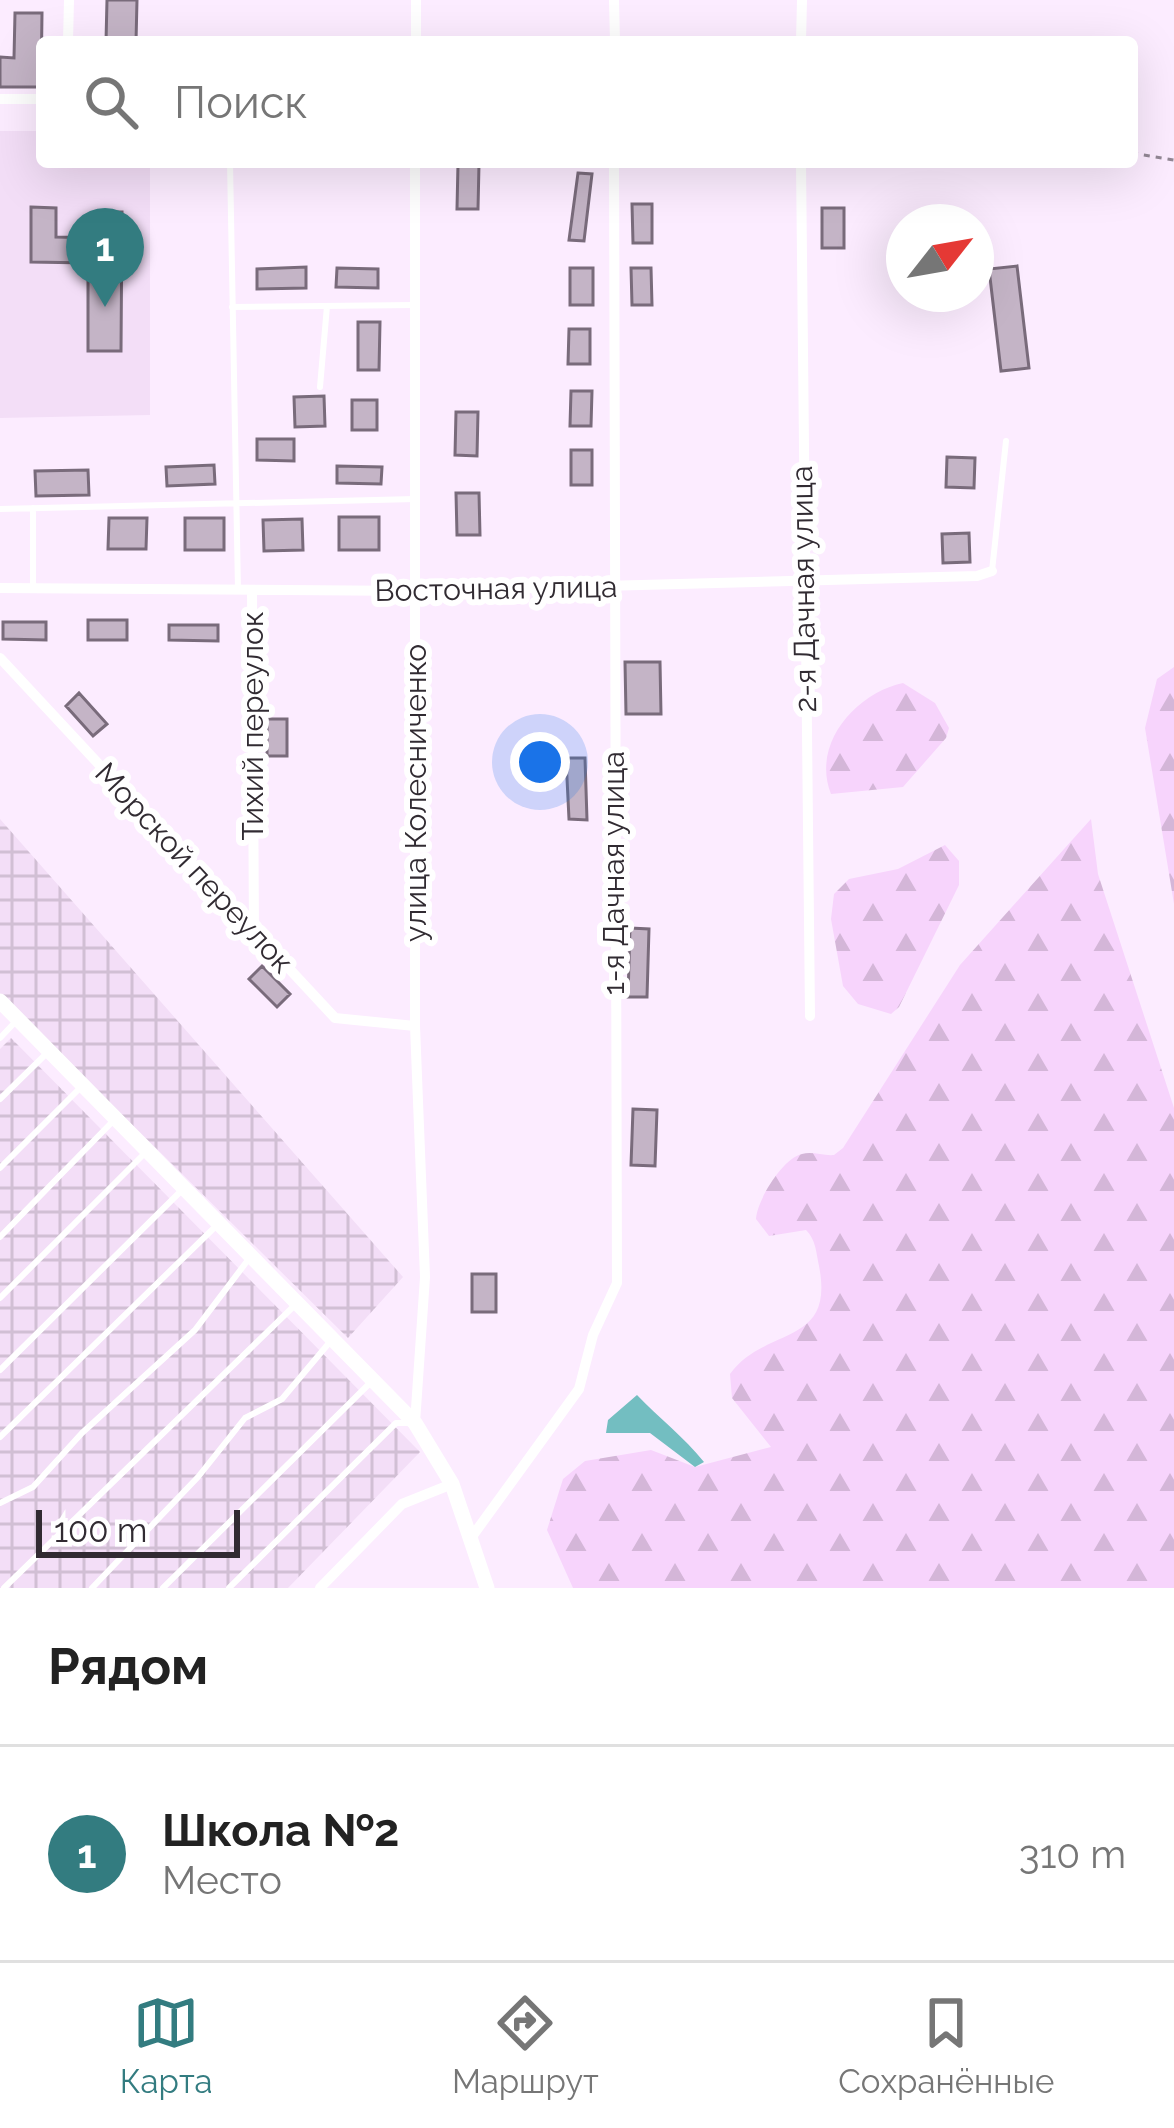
<!DOCTYPE html>
<html lang="ru">
<head>
<meta charset="utf-8">
<style>
	:root { --surface:#fff; --page:#f6f6f6; --text:#222; --muted:#767676; --line:#e0e0e0; --accent:#337c80 }
	body { margin:0; font-family:Raleway,sans-serif; background:var(--page); color:var(--text) }
	.compass { position:absolute; left:886px; top:204px; width:108px; height:108px; border-radius:50%; background:var(--surface); box-shadow:0 12px 48px #0002; rotate:59deg }
	.scale { position:absolute; left:36px; bottom:30px; width:204px; box-sizing:border-box; padding-left:12px; border:6px solid #312b32; border-top:0; font-size:33px; line-height:42px; white-space:nowrap; color:#312b32; -webkit-text-stroke:9px #fff; paint-order:stroke }
	.you { position:absolute; left:540px; top:762px; width:42px; height:42px; margin:-30px; border:9px solid #fff; border-radius:50%; background:#1a73e8; box-shadow:0 0 0 18px #1a73e833 }
	.badge { display:grid; place-items:center; width:78px; height:78px; border-radius:50%; background:var(--accent); color:#fff; font-size:39px; font-weight:700 }
	.pin { position:absolute; translate:-50% -99px; filter:drop-shadow(0 3px 6px #0008) }
	.pin::after { content:''; position:absolute; top:63px; width:42px; height:36px; background:inherit; clip-path:polygon(0 0,100% 0,50% 100%) }
	.list { margin:0; padding:0; list-style:none }
	h2 { display:flex; justify-content:space-between; align-items:center; height:156px; margin:0; padding:0 48px; font-size:51px }
	h2 small { font-size:39px; font-weight:400; color:var(--muted) }
	.list li { display:grid; grid-template-columns:78px 1fr auto; gap:36px; align-items:center; box-sizing:border-box; height:216px; padding:0 48px; border-top:3px solid var(--line) }
	.list b { display:block; font-size:45px; white-space:nowrap }
	.list p { margin:0; font-size:39px; white-space:nowrap; color:var(--muted) }
	.list em { font-size:39px; font-style:normal; color:var(--muted) }
	.icon { flex:none; width:66px; height:66px; fill:none; stroke:currentColor; stroke-width:2; stroke-linecap:round; stroke-linejoin:round }
	.map { position:relative; flex:none; width:1174px; height:1588px; overflow:hidden }
	.search { position:absolute; background:var(--surface); box-shadow:0 12px 48px #0002; left:36px; right:36px; top:36px; height:132px; display:flex; align-items:center; gap:30px; box-sizing:border-box; padding:0 42px; border-radius:12px; color:var(--muted); font-size:45px }
	.sheet { height:372px; background:var(--surface) }
	nav { display:flex; justify-content:space-around; align-items:center; box-sizing:border-box; height:168px; border-top:3px solid var(--line); background:var(--surface); font-size:33px; color:var(--muted) }
	nav a { display:grid; justify-items:center; gap:6px }
	nav .on { color:var(--accent) }
	.map>svg:first-child { display:block }
</style>
</head>
<body>
<div class="map">
<svg width="1174" height="1588" viewBox="0 0 1174 1588">
	<defs>
		<pattern id="industrial-grid" width="8" height="8" patternUnits="userSpaceOnUse" patternTransform="scale(3)"><rect width="8" height="8" fill="#f3def7"/><path d="M0 4h8M4 0v8" fill="none" stroke="#d1bfd4"/></pattern>
		<pattern id="forest-firs" width="22" height="20" patternUnits="userSpaceOnUse" patternTransform="scale(3)"><rect width="22" height="20" fill="#f7d4fc"/><path d="M5 1l3.5 6h-7zM16 11l3.5 6h-7z" fill="#d4b6d8"/></pattern>
	</defs>
	<rect width="100%" height="100%" fill="#fcecff"/>
	<path fill="#f3def7" d="M0 131H42V162H150V415L0 418Z"/>
	<path fill="url(#industrial-grid)" d="M0 819 403 1277 348 1338 0 994Z
		M11 1038 420 1452 288 1588H0V1049Z"/>
	<path fill="url(#forest-firs)" d="M1174 667V904L1145 728 1157 679Z
		M903 683 935 703 949 728 946 738 903 787 831 794C811 744 856 693 903 683Z
		M1091 819 1098 874 1174 1108V1588H573L547 1530 563 1479 585 1461 651 1450 695 1467 771 1447 732 1398 730 1374C766 1325 835 1348 819 1266 816 1252 816 1240 806 1230L769 1236 756 1219C757 1200 783 1158 802 1154 812 1151 823 1156 834 1155L843 1148 960 965Z
		M945 845 959 861V885L899 1007 891 1014 858 1004 843 986 831 919 834 894 849 879 898 869Z"/>
	<path fill="#73bec1" d="M637 1395C659 1418 684 1437 704 1462L695 1467 650 1433H606L608 1420Z"/>
	<path fill="#c4b4c6" stroke="#796b7b" stroke-width="3" d="M107 0H137L136 42H106Z
		M15 13H42L41 87H0V57L14 58Z
		M458 164H479L478 209H457Z
		M578 173 592 174 584 241 569 240Z
		M632 204H652V243H633Z
		M31 207 56 208V237L99 238V212H122L121 351H88V263L31 262Z
		M822 208H844V248H822Z
		M1017 266 1029 368 1001 371 989 269Z
		M306 267V288L257 289V269Z
		M337 268 378 269V288L336 287Z
		M570 268H593V305H570Z
		M631 268H651L652 305H632Z
		M358 322H380L379 370H358Z
		M569 329H590V364H568Z
		M571 391H592L591 426H570Z
		M324 396 325 426 295 427 294 397Z
		M352 400H377V430H352Z
		M456 412H478L477 456 455 455Z
		M257 439H294V461L257 460Z
		M571 450H592V485H571Z
		M947 457 975 458 974 488 946 487Z
		M214 465 215 484 167 486 166 467Z
		M337 466 382 467 381 484 337 483Z
		M88 470 89 495 36 496 35 471Z
		M456 493H479L480 535H457Z
		M339 517H379V550H339Z
		M109 518H147L146 549H108Z
		M185 518H224V550H185Z
		M302 519 303 550 264 551 263 520Z
		M969 533 970 562 943 563 942 534Z
		M88 620H127V640H88Z
		M3 622H46V640L3 639Z
		M169 625H218V641L169 640Z
		M625 662H660L661 714H626Z
		M79 693 107 724 93 736 66 706Z
		M267 719H287V756H267Z
		M566 758H585L587 820 569 819Z
		M630 928 649 929 647 997H628Z
		M262 966 290 994 277 1007 249 979Z
		M633 1109 657 1110 655 1166 631 1165Z
		M472 1274H496V1312H472Z"/>
	<g fill="none" stroke-linecap="round" stroke-linejoin="round">
		<path stroke="#928794" stroke-width="3" stroke-dasharray="6 6" stroke-linecap="butt" d="M1132 153 1174 160"/>
		<path stroke="#fff" stroke-width="6" d="M230 162 238 590
			M232 307 414 305
			M320 387 327 306
			M0 509 415 499
			M992 571 1006 441
			M33 587V508
			M0 1038 18 1019
			M0 1099 49 1051
			M0 1168 82 1086
			M0 1237 115 1119
			M0 1298 146 1152
			M0 1370 181 1191
			M0 1437 216 1226
			M0 1503 33 1487 82 1433 195 1330 251 1256
			M4 1588 294 1306
			M92 1588 198 1477 245 1418 282 1399 329 1343
			M163 1588 370 1383
			M229 1588 396 1423H409"/>
		<path stroke="#fff" stroke-width="10" d="M614 0 615 42
			M68 42 69 0
			M416 42V0
			M801 42 802 0
			M0 99H42
			M415 162V1026L425 1277 415 1423
			M801 162 810 1016
			M0 588 417 591 977 576 992 571
			M252 590 254 934
			M0 658 335 1018 415 1026
			M471 1538 579 1389 593 1335 617 1283 614 162
			M320 1588 402 1504 452 1484"/>
		<path stroke="#fff" stroke-width="15" d="M0 1001 415 1423 452 1484 487 1588"/>
	</g>
	<g text-anchor="middle" stroke-width="12" stroke-linejoin="round" paint-order="stroke">
		<g font-size="30" fill="#312b32" stroke="#fff">
			<text transform="translate(496 589) rotate(-1)" y="10">Восточная улица</text>
			<text transform="translate(804 589) rotate(-91)" y="10">2-я Дачная улица</text>
			<text transform="translate(253 726) rotate(-90)" y="10">Тихий переулок</text>
			<text transform="translate(416 793) rotate(-90)" y="10">улица Колесниченко</text>
			<text transform="translate(194 868) rotate(47)" y="10">Морской переулок</text>
			<text transform="translate(614 873) rotate(-90)" y="10">1-я Дачная улица</text>
		</g>
	</g>
</svg>
<svg class="compass" viewBox="-18 -18 36 36"><path d="M0-13l5 13h-10z" fill="#e53935"/><path d="M0 13l5-13h-10z" fill="#767676"/></svg>
<div class="scale">100 m</div>
<div class="you"></div>
<div class="pin badge" style="left:105px;top:307px">1</div>
<div class="search"><svg class="icon" aria-label="search" viewBox="0 0 24 24"><circle cx="10" cy="10" r="6"/><path d="M15 15l6 6"/></svg>Поиск</div>
</div>
<section class="sheet">
<h2>Рядом<small></small></h2>
<ul class="list">
<li><span class="badge">1</span><div><b>Школа №2</b><p>Место</p></div><em>310 m</em></li>
</ul>
</section>
<nav>
<a class="on"><svg class="icon" aria-label="map" viewBox="0 0 24 24"><path d="M3 6l6-2 6 2 6-2v14l-6 2-6-2-6 2zM9 4v14M15 6v14"/></svg>Карта</a>
<a><svg class="icon" aria-label="directions" viewBox="0 0 24 24"><path d="M12 3l9 9-9 9-9-9zM9 14v-3h6M13 9l2 2-2 2"/></svg>Маршрут</a>
<a><svg class="icon" aria-label="saved" viewBox="0 0 24 24"><path d="M7 4h10v16l-5-4-5 4z"/></svg>Сохранённые</a>
</nav>
</body>
</html>
